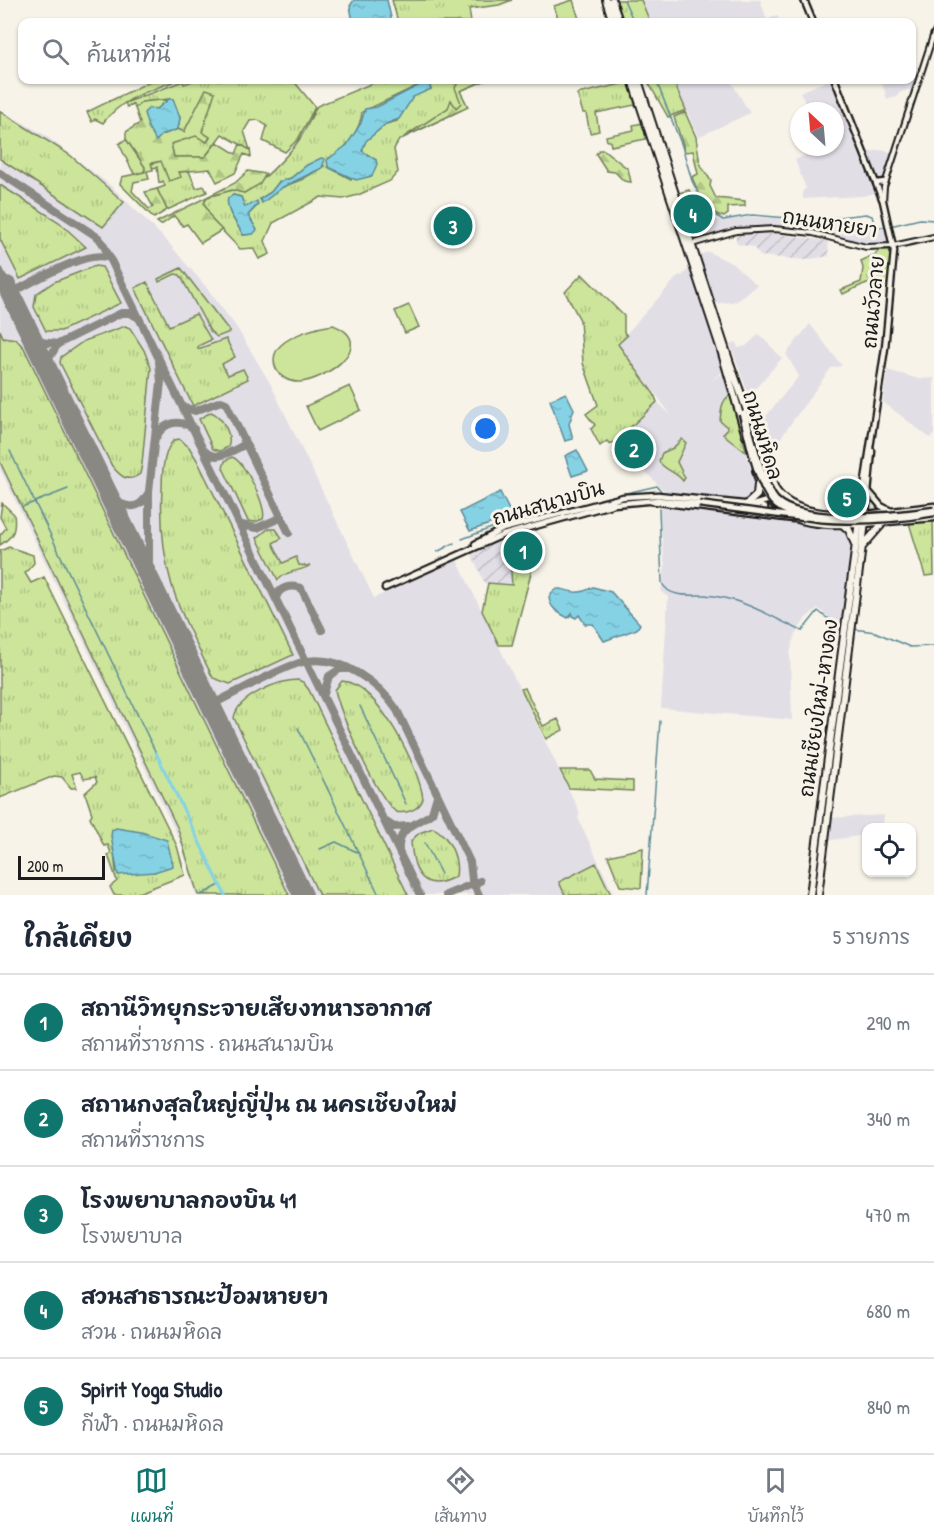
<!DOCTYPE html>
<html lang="th">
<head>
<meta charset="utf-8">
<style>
	:root { --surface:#fff; --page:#f2f2f3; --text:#1f2937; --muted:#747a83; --line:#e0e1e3; --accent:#0f766e }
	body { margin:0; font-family:"Patrick Hand","Playpen Sans Thai",sans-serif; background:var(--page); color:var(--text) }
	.controls { position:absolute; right:18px; bottom:18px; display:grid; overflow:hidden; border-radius:12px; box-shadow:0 2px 4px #0004 }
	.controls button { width:54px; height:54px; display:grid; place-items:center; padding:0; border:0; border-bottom:2px solid var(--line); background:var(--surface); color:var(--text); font:30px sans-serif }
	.compass { position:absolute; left:790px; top:102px; width:54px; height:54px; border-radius:50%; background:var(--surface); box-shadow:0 2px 4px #0004; rotate:334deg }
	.scale { position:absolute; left:18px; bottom:15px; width:87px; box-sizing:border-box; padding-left:6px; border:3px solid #1c1c1c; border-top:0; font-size:16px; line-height:21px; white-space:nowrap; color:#1c1c1c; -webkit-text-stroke:4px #f7f3e8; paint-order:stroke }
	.you { position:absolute; left:486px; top:429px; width:21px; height:21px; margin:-15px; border:4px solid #fff; border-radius:50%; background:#1a73e8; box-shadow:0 0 0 9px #1a73e833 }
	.badge { display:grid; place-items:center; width:39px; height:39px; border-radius:50%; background:var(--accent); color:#fff; font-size:20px; font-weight:700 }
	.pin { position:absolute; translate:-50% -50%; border:3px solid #fff; box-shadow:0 2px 6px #0006 }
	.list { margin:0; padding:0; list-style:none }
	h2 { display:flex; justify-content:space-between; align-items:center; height:78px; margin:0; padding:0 24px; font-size:26px }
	h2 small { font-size:20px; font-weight:400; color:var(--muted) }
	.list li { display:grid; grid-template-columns:39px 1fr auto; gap:18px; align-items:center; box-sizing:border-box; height:96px; padding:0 24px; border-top:2px solid var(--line) }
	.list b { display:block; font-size:22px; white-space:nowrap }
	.list p { margin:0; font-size:20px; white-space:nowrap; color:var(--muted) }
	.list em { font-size:20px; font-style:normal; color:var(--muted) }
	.icon { flex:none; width:33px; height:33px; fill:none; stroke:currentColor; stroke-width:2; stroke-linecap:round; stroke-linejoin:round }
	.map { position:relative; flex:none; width:934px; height:895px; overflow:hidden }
	.search { position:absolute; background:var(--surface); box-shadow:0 2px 4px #0004; left:18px; right:18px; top:18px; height:66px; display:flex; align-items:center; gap:15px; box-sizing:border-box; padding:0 21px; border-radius:12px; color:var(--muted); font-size:22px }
	.sheet { height:558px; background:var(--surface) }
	nav { display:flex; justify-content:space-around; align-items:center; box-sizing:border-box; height:84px; border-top:2px solid var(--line); background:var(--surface); font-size:16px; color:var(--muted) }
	nav a { display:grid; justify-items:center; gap:3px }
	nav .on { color:var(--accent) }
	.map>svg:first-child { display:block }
</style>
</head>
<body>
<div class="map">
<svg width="934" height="895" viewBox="0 0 934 895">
	<defs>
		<pattern id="industrial-furrows" width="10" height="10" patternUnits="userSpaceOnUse" patternTransform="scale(1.5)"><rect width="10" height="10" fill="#e2dee6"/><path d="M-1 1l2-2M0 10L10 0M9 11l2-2" fill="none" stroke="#c1bec5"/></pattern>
		<pattern id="grass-tufts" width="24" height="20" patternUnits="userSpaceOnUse" patternTransform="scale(1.5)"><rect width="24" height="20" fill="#cce59b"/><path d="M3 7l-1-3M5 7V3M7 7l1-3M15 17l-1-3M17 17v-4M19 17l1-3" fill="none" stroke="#afc485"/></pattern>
		<pattern id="forest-firs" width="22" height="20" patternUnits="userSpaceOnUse" patternTransform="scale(1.5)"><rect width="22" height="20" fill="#cce59b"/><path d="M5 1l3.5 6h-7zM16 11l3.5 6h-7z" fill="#afc485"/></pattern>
		<pattern id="water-ripples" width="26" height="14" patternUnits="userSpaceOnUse" patternTransform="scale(1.5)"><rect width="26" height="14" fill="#86d2e5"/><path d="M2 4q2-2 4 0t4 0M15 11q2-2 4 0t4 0" fill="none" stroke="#73b4c4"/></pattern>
	</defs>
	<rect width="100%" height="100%" fill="#f7f3e8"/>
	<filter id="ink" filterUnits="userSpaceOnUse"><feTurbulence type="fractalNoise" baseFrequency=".0167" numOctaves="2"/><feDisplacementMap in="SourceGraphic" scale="12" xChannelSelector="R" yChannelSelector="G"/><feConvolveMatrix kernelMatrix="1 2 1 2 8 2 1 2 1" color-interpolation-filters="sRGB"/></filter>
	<g filter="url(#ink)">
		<path fill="#e2dee6" d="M641 0H760L767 20 777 15 780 22H650Z
			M912 69 919 72 913 91 907 90 899 93 897 97 887 99 881 80H912Z
			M673 80H730L750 113 698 137Z
			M829 80H834L878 192 863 196 803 199V190L806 189 795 160 808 154 805 147H835V111H824L820 102 807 107 800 92Z
			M0 110 45 135 111 186 166 240 206 287 237 328 270 383 374 598 457 560 580 813 578 818 614 895H196L180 841 0 469Z
			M880 150 895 153 885 181 877 182 865 153Z
			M845 216 869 224V227L888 228 890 244 860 243 807 231 774 227 736 230 705 237 704 227 717 220 754 217 810 220Z
			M709 252 733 264 757 285 737 301 715 304 698 255Z
			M688 269 691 270 723 371 711 381 723 373 756 487 746 500 665 492 616 441 657 402 671 415 618 343 679 275 682 276Z
			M810 324 842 366 831 368 766 458 757 427 799 376 786 354Z
			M759 334 782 358 749 396 730 344 736 342 738 348 746 346Z
			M887 370 919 379 934 378V434L930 438 883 402Z
			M659 507 841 525 845 529 852 549 843 621 830 619 818 608 806 618 795 635 790 653 792 720 661 708 668 597 661 592 665 567Z
			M884 815 883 827 866 828V835L825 841 828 818Z"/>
		<path fill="url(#industrial-furrows)" d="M763 232 828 241 829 256 805 260 760 256 753 247 737 244 735 233Z
			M508 538 512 585 485 584 471 553Z"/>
		<path fill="url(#grass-tufts)" stroke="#74805c" stroke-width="1.5" fill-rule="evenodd" d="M392 0H512L499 5 469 9 471 22H398Z
			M573 0 580 22H559L554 6Z
			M616 0H641L650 22H624Z
			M153 80H178C149 91 122 98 103 123L95 119 92 122 87 112Z
			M195 80H293L315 107 298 139 285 152 263 141 267 126 258 120 250 121 244 131 250 150 222 134 205 157H174L171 144 196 135 207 142 210 138 202 132 214 92 206 90 184 132 178 129 180 117 173 99 142 102 135 108 133 104 127 107 125 103 183 81 184 84Z
			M380 80H486L460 91 468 107 399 140 394 149 398 172 390 181 358 195 343 199 321 197 273 223 265 241 270 254 259 259 253 248 240 249 213 221 204 203 207 197 232 190 244 193C260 184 288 156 299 140 306 130 311 117 317 106ZM427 81 431 89 413 96 397 121 386 124 365 141 362 151 376 160 351 179 328 167 329 158C345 154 361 127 362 112ZM307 165 324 166 303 179 283 187 262 202 260 199 271 192 279 182 291 178ZM233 195 241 197 245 207 254 203 257 206 248 215 255 227 253 234 243 235C238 224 225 211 228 198Z
			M647 80H673L686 110 668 117Z
			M630 82 635 105 596 113 599 131 590 133 586 113H583L577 94Z
			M0 111 70 155 124 202 103 227 0 159Z
			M643 123 646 139 611 146 610 141H607L606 136 634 130 633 125Z
			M126 139 145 167 144 172 134 174 119 144Z
			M161 161 179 172 189 171 196 188 204 186 207 192 167 210 157 189 165 186 163 181 159 183 157 167 152 168 151 164Z
			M0 185 59 222 86 247 20 279 0 239Z
			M689 190 698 207 705 237 694 240 679 193Z
			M879 250H890L889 284H864L843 294 841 290 861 282 863 268 861 261 876 254Z
			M95 266 102 267 121 303 61 331H46L34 307 36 294 54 282Z
			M181 268 230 332 217 337 210 331 180 275 175 274 159 282 158 279Z
			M582 274 624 316V332L627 336 618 344 654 394 657 402 616 441 610 444 607 441 600 446 591 429 595 425 586 414 598 405 583 363 580 320 565 292Z
			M147 282 169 326 196 314 211 340 198 346V349L226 339 235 357 222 364 228 375 243 369 248 379 193 406 135 288Z
			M125 326 130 328 144 350 151 368 142 464 140 474C128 483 121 477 112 466L60 363 61 357 84 341Z
			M0 330 3 337 16 339 24 348 289 895H198L178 829 0 462Z
			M730 395 747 453 723 434 728 428 720 421C721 411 721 401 730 395Z
			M211 412C222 416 233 436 228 447L220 451 213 449 199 419Z
			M179 439 189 447 197 460 293 655 230 684 213 678C177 606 158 571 162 488 162 473 163 451 174 440Z
			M682 439 686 443 677 462 685 478 683 481C676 471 663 470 659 461L662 453 673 448Z
			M232 457C244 460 268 508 263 519L255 522 248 521 223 468 225 461Z
			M2 503 14 514C16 530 14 536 0 545V535L6 528 0 517Z
			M933 520 934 575 925 576 909 523Z
			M268 529H276L282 538 273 543 283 563 296 557 299 565 309 566C300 572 289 569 278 580L257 538Z
			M9 547 33 555 34 563 25 573 31 583 44 577 177 846 185 875 133 895H114L110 887 117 881 108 855 111 853 108 845 104 846 90 817 92 814 85 793 97 782 95 777 84 779 80 772 72 774 77 788H71L62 777 54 776 0 798V551ZM112 830 154 872H116Z
			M535 558 512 645H499L482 611 488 583 512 585 510 560Z
			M298 680 303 682 309 690 408 895H319L234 718C237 697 278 680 298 680Z
			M342 681C377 682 420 769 423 799 419 810 406 814 396 812 376 796 341 716 335 690Z
			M525 688 543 726 558 719 563 730 546 739 521 689Z
			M560 770H590L595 779 633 781V791L569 788Z
			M433 828C449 835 459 858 456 876 423 895 413 872 411 841L419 833Z
			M643 848 641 888 620 886 608 856Z
			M596 863 611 895H565L559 882Z"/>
		<path fill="url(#forest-firs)" stroke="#74805c" stroke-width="1.5" d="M459 80H486L460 91 468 107 404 137 448 108 451 100 456 108 461 103 455 88Z
			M206 89 215 92 202 132 210 137 207 142 196 136 171 144 174 157H205L217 142 236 154 240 144 250 150 251 157 244 154 235 173 217 182 210 169 179 172 181 177 169 181 161 161 151 163 153 170 147 171 149 179 134 182 132 191 149 209 153 207 145 192 157 189 167 210 154 218 120 184 122 177 145 172V167L126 139V132L140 123 135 108 142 102 169 99 157 109 162 135 178 129 184 132Z
			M685 112 696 137 700 164 711 181 710 186 716 198 745 201V206L728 207V214L724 217C703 211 699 195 692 177L698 174 693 151 685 152 674 117Z
			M599 150H604L628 169 631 182 624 181 615 172 607 171 596 154Z
			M248 171 266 174 260 184 244 193 232 190 207 197 204 203 213 221 222 230 201 243 187 224 183 226 174 216 161 225 157 222 235 183Z"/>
		<path fill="#cce59b" stroke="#74805c" stroke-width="1.5" d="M409 305 419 327 405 333 395 311Z
			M333 325C380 343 325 381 299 382 279 383 265 360 281 345 293 334 317 327 333 325Z
			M350 386 361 410 318 431 306 406Z"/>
		<path fill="url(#water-ripples)" stroke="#5c8995" stroke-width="1.5" d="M354 0H387L392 22H353L350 6Z
			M427 81 431 89 413 97 399 119 386 124 366 141 362 151 376 160 377 164 372 176 356 180 328 167 327 160 347 145 361 123 365 109 377 107Z
			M169 99H173L180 118 178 129 162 135 156 141 148 127 144 113 149 108 157 109Z
			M321 158 325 159 322 168 283 187 262 203 260 199 271 192 279 182 291 178 307 165Z
			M233 195 241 197 245 207 257 201 258 204 248 215 257 230 253 234 243 235C238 224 225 211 228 198Z
			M566 393 574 409 569 424 573 439 565 441 550 400Z
			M577 450 588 471 572 476 565 456Z
			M500 492 512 516 470 531 460 512Z
			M593 587 611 592 640 624 637 629 604 641 593 624H585L579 615 576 618 572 616V613L568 618C559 613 550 609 549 597 557 581 566 594 579 592 584 592 589 589 593 587Z
			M116 828 141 832 167 840 173 866 154 872 118 875 111 836 112 830Z"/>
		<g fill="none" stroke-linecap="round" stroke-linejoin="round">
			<path stroke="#5c8995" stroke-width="1.5" d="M624 0 634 22
				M656 80 682 146 692 181 707 210 723 220 752 215 812 220 866 214 872 216 875 227H886
				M890 226 920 219 934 220
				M10 451 156 753
				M600 499 657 486 661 491
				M22 507 68 489
				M659 509 662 583C669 598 690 595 704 595 744 598 767 615 802 631L818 611 827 618 844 625
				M528 516 539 513
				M462 539 518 518
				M437 552 454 543
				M854 629 875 632 910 647 934 646
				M360 706 406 804
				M298 728 379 895
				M425 843 441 874
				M320 849 336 842 357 852
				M201 895 220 885
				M647 895 660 721"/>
			<path stroke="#86d2e5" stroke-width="3" d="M156 753 225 895"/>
			<path stroke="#8a8882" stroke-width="8" d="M0 173 99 238 103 244 420 895
				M0 271 7 286
				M11 293C32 283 91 246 111 259
				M28 330 41 342 58 344
				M51 377 48 360 58 344 121 313H130L139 318
				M184 407 195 411 221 401 226 403 289 533
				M157 436C165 421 180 419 194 429
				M205 451C217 463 233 450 246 444
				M109 497C123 506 138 513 147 495
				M242 525 257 528 282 517
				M149 579V491L161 382 159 362
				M276 598C279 586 292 585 301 588L322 630
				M324 694 329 676 340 669H347
				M211 705C232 695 288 663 308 661 342 656 379 683 397 710L470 862 472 880 479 895
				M385 821 394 827 408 826
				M399 850C397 827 417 825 432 813L437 796
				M446 895 480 881"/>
			<path stroke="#8a8882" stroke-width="20" d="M7 286 303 895"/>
			<defs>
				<path id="tertiary" d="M883 201 884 187 934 33
					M692 244 736 231 774 229 813 233 866 247 893 246 934 237"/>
				<path id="secondary" d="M804 0 813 22
					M835 80 883 201 894 251 885 348 860 514
					M876 183 885 182
					M872 451 866 514 934 506
					M869 492 881 506 891 511
					M650 501 793 519
					M756 505 765 508V515
					M864 524 934 518
					M475 544 503 529 623 497 658 495 753 505 780 497
					M385 588 503 535 614 504 658 500 699 504"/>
				<path id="primary" d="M606 0 613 22
					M612 0 619 22
					M632 80 721 350 746 436
					M638 80 730 363 775 489C792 516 837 515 866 514L818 895
					M756 471C769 527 816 525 864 524
					M746 505 757 495 758 484
					M841 513 858 500 865 486
					M842 524 849 530 855 544
					M862 547 883 523
					M810 895 859 521"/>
			</defs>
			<use href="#tertiary" stroke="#1c1c1c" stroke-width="8"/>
			<use href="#secondary" stroke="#1c1c1c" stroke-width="9"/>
			<use href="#primary" stroke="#1c1c1c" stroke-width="10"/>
			<use href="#tertiary" stroke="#f7f3e8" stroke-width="4"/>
			<use href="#secondary" stroke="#f7f3e8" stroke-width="4.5"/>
			<use href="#primary" stroke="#f7f3e8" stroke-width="6"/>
			<defs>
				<path id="secondary-bridge" d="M745 413C751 433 763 486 776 500 802 526 900 515 934 510
					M742 414C750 442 755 478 772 501 795 531 901 519 934 513
					M699 504 804 518"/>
			</defs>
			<use href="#secondary-bridge" stroke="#1c1c1c" stroke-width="9" stroke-linecap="butt"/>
			<use href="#secondary-bridge" stroke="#f7f3e8" stroke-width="4.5"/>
		</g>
	</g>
	<g text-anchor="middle" stroke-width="6" stroke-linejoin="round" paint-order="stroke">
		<g font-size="20" fill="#1c1c1c" stroke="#f7f3e8">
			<text transform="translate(830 223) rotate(9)" y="7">ถนนหายยา</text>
			<text transform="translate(873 302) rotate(-85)" y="7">ถนนวัวลาย</text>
			<text transform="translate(763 435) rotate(73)" y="7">ถนนมหิดล</text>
			<text transform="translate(548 503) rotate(-16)" y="7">ถนนสนามบิน</text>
			<text transform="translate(818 708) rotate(-82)" y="7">ถนนเชียงใหม่-หางดง</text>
		</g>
	</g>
</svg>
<div class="controls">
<button><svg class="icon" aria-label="locate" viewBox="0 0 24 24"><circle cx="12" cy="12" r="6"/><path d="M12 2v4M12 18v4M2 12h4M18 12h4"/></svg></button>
</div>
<svg class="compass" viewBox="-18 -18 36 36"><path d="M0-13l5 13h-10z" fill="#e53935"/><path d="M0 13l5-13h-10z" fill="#747a83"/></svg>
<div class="scale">200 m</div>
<div class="you"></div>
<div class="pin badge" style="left:523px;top:551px">1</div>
<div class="pin badge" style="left:634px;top:449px">2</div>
<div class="pin badge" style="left:453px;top:226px">3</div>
<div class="pin badge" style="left:693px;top:214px">4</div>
<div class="pin badge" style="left:847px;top:498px">5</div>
<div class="search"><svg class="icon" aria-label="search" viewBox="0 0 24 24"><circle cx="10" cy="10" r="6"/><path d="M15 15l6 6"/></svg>ค้นหาที่นี่</div>
</div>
<section class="sheet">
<h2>ใกล้เคียง<small>5 รายการ</small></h2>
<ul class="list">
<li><span class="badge">1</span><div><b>สถานีวิทยุกระจายเสียงทหารอากาศ</b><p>สถานที่ราชการ · ถนนสนามบิน</p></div><em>290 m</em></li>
<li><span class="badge">2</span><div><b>สถานกงสุลใหญ่ญี่ปุ่น ณ นครเชียงใหม่</b><p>สถานที่ราชการ</p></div><em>340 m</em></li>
<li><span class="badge">3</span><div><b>โรงพยาบาลกองบิน 41</b><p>โรงพยาบาล</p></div><em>470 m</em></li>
<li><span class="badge">4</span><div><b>สวนสาธารณะป้อมหายยา</b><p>สวน · ถนนมหิดล</p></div><em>680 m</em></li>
<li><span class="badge">5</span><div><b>Spirit Yoga Studio</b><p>กีฬา · ถนนมหิดล</p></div><em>840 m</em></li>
</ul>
</section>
<nav>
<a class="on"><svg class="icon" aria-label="map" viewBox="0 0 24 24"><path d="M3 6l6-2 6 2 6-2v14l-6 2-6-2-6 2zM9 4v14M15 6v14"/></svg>แผนที่</a>
<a><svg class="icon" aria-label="directions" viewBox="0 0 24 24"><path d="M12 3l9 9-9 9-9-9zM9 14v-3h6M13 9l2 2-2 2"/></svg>เส้นทาง</a>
<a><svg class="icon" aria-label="saved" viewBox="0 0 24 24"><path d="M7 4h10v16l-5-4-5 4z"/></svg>บันทึกไว้</a>
</nav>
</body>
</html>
